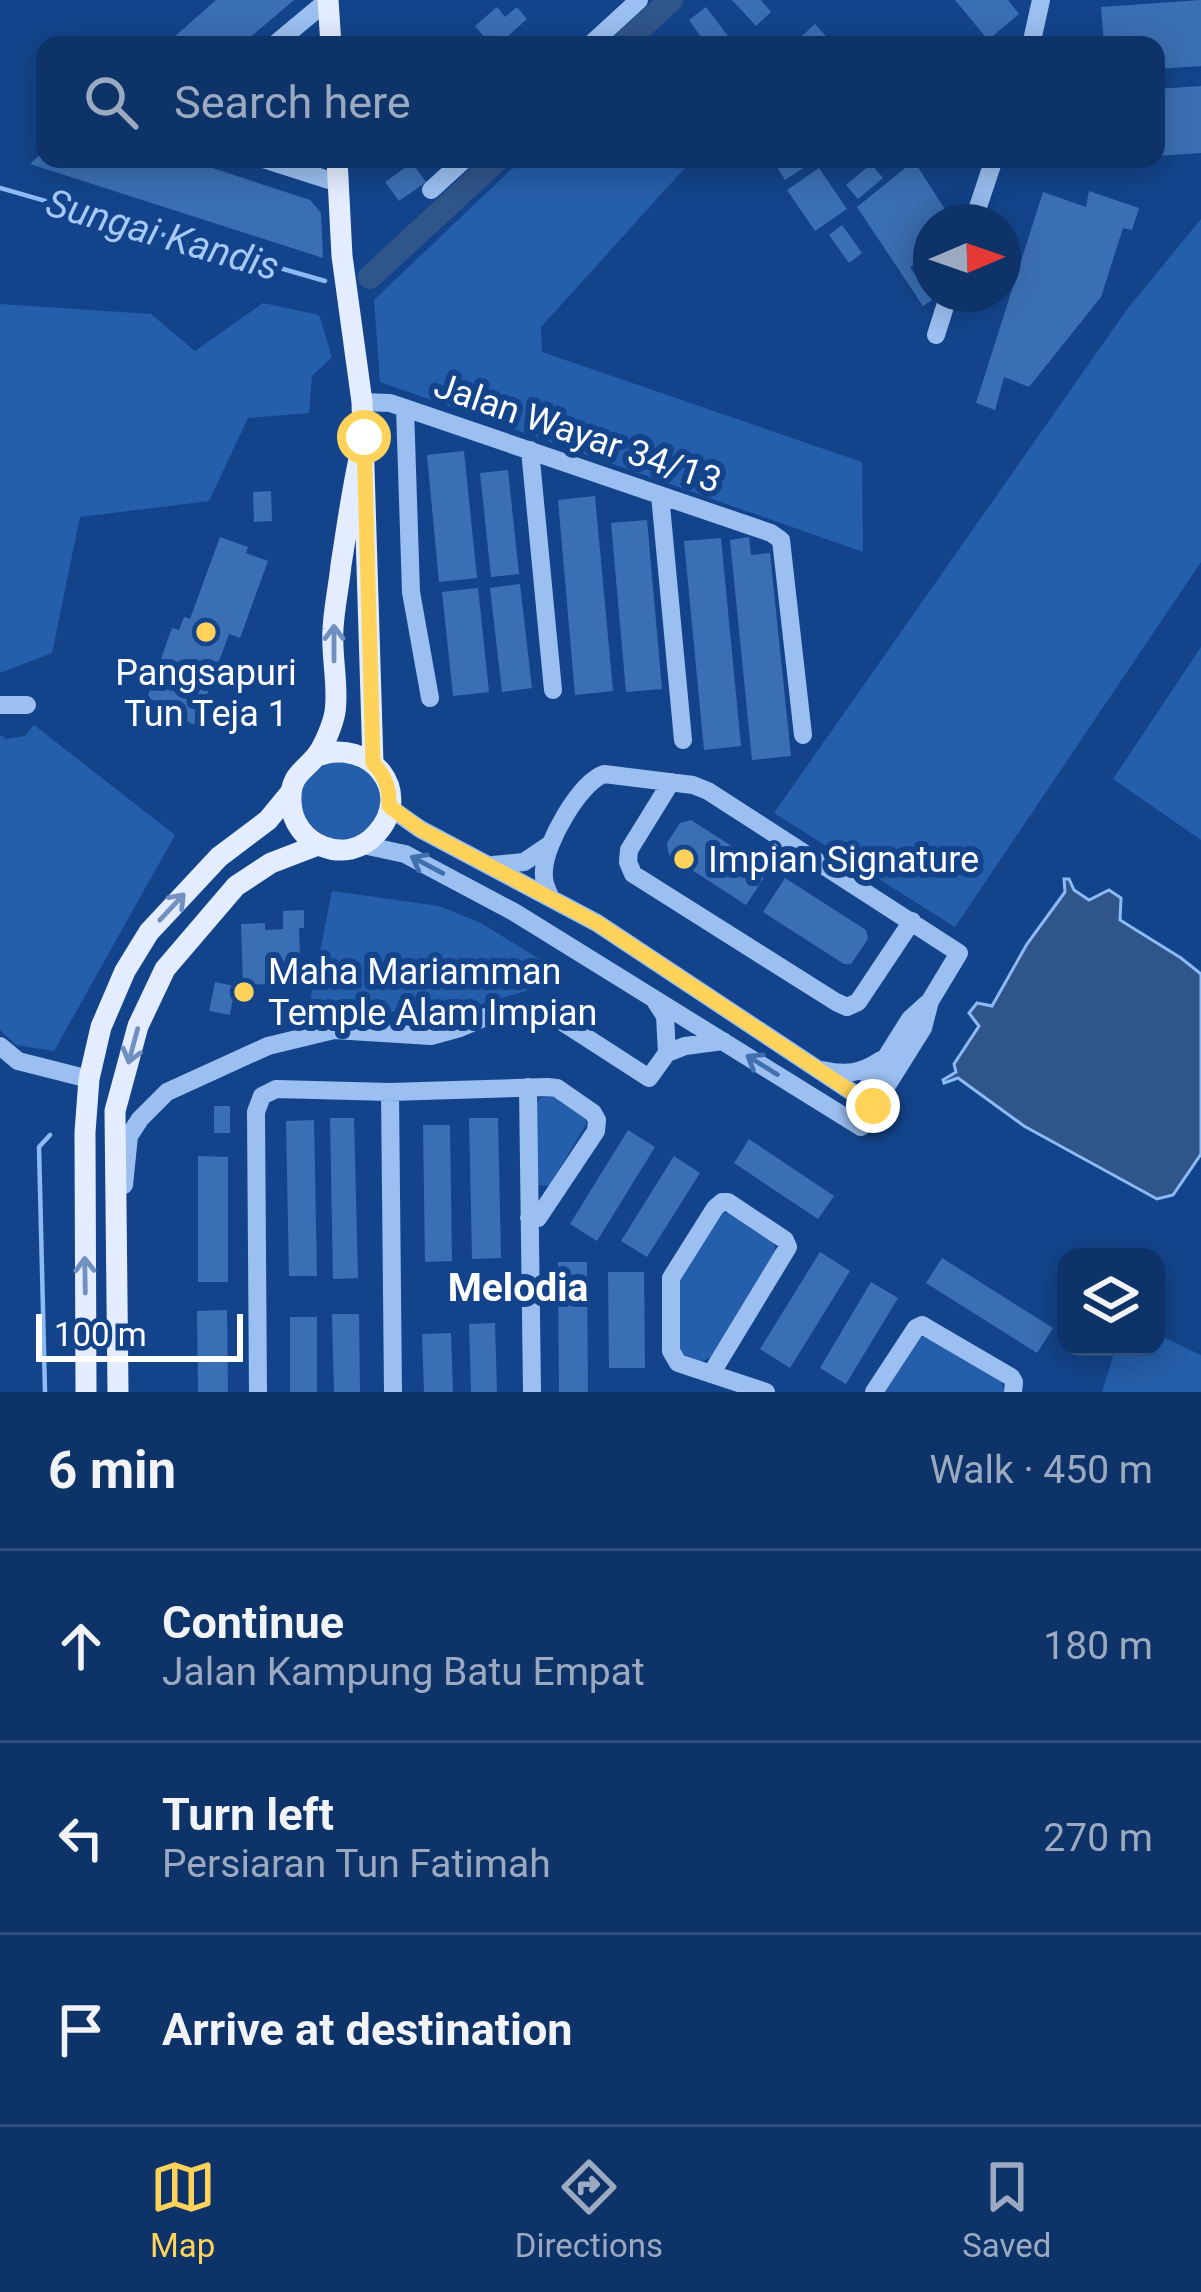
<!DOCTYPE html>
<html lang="en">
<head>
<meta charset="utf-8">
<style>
	:root { --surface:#0e3368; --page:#1c3f71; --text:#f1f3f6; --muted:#9baac0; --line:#2e4e7c; --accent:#ffd359 }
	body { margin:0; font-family:Roboto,sans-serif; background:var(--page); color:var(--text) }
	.controls { position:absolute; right:36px; bottom:36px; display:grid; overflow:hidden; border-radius:24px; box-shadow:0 6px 30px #0003 }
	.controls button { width:108px; height:108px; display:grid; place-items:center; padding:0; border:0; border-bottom:3px solid var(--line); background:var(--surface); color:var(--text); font:60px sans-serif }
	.compass { position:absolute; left:913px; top:204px; width:108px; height:108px; border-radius:50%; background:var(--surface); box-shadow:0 6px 30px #0003; rotate:88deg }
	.scale { position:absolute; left:36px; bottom:30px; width:207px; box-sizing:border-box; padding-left:12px; border:6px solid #fff; border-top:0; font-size:33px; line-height:42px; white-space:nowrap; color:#fff; -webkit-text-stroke:9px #13448b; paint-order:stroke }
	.stop { position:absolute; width:36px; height:36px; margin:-27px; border:9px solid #ffd359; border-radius:50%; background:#fff }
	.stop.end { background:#ffd359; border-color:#fff; box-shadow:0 3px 12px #0008 }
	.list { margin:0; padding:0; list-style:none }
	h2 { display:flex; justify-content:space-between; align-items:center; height:156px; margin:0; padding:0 48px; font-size:51px }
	h2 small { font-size:39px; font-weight:400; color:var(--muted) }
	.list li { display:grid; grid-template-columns:78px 1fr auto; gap:36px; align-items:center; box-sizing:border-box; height:192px; padding:0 48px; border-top:3px solid var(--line) }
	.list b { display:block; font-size:45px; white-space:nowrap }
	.list p { margin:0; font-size:39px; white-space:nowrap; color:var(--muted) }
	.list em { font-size:39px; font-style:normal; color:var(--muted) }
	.icon { flex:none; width:66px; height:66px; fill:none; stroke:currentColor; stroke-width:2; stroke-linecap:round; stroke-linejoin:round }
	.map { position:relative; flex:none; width:1201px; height:1392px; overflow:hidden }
	.search { position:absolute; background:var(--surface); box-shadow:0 6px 30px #0003; left:36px; right:36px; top:36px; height:132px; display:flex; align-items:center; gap:30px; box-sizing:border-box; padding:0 42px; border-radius:24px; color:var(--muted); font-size:45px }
	.sheet { height:732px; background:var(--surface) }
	nav { display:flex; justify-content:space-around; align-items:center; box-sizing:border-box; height:168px; border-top:3px solid var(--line); background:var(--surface); font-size:33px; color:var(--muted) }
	nav a { display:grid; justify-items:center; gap:6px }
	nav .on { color:var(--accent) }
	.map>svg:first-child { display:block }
</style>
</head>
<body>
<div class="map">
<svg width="1201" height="1392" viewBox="0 0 1201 1392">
	<rect width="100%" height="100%" fill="#13448b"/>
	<path fill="#255eaa" d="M522 159H693L541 327 542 352 862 462 863 552 380 382 374 300Z
		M1201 219V562L955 927 774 813 1128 308Z
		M263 303 319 315 332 357 312 376 309 413 248 418 209 501 80 517 52 653 0 673V304L151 314 195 351Z
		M1201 647V840L1113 779Z
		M34 725 175 835 54 1051 16 1045 0 1030V735L6 739 25 736Z
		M346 758 377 778C378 786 383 799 381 807 375 834 343 848 320 833 296 818 295 783 318 766 324 761 338 760 346 758Z
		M332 891 439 906 481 923 541 960 536 988 445 1015 309 1007Z
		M547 1096H554L585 1118 587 1123 549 1186 537 1185 536 1105 540 1098Z
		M725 1213H731L774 1242 776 1255 714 1353C703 1366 690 1363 678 1350V1279L720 1215Z
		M1156 1334 1201 1355V1392H1102L1116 1347H1156Z
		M927 1336 1001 1381 1005 1392H883L917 1338Z"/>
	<path fill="#30558a" stroke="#8cbaf4" stroke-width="3" d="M1064 879H1069L1074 890 1089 900 1109 890 1121 898 1120 920 1181 958 1201 974V1154L1173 1195 1157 1199 1024 1126 958 1078 944 1083 943 1080 956 1072 954 1064 979 1026 969 1013 977 1003 992 1006 1027 944 1065 892Z"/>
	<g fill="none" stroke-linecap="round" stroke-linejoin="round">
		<path stroke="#8cbaf4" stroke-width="4.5" d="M0 188 325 281
			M45 1392 39 1147 50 1135"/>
		<path stroke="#30558a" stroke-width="24" d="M622 45 671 0
			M370 277 498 159"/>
	</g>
	<path fill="#3b6fb4" d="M216 0H294L241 45H165Z
		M732 0H761L771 12 756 26Z
		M955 0H1008L1019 14 988 40Z
		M1201 0V66L1156 69V45H1104L1101 7Z
		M497 7 505 17 517 7 527 19 499 44 491 35 486 39 475 26Z
		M706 7 731 40 724 45H699L704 41 689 20Z
		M815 24 834 45H792Z
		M1201 86V153L1156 156V89Z
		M45 150V159H185L310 200 321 213 323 258 30 164Z
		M772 159H804L808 165 785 180Z
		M914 161 953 222H931L928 256 910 267 932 300 923 306 857 207Z
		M412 163 426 182 399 201 385 182Z
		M871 164 883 178 858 199 846 185Z
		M819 168 847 209 815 231 787 190Z
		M1089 191 1139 208 1132 230 1123 228 1101 297 1029 387 1004 377 995 410 976 403 1043 192 1086 207Z
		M842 225 862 253 849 263 829 235Z
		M464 451 477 578 439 582 427 455Z
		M508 470 519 574 491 577 480 473Z
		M271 491 272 521 254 522 253 492Z
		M595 496 613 691 575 695 558 500Z
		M647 520 662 689 626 692 611 523Z
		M220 537 248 547 246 553 268 561 240 638 229 634 196 725 175 717 174 720 163 716 167 705 147 698 172 628 179 630 184 617 190 619Z
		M749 537 751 555 770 553 791 756 752 760 730 540Z
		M721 538 741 746 704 750 684 541Z
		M520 584 532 688 502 692 490 588Z
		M478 588 489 692 453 696 442 592Z
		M691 820 769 870 746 905 669 855 667 843 680 823Z
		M785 878 866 930 868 939 851 964H844L763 912Z
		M304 910V928H299L301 983 243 985 241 924 265 923V930L283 929V911Z
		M215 982 235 986 230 1015 209 1011Z
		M214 1106H230V1133H214Z
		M330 1118H354L358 1278 333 1279Z
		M469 1118H498L501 1258 472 1259Z
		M314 1120 317 1276H289L286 1121Z
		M423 1125H450L452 1261 425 1262Z
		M628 1130 655 1147 597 1241 570 1224Z
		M749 1139 834 1196 818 1219 734 1163Z
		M198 1156 228 1157V1282H198Z
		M674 1156 700 1173 647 1257 621 1241Z
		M820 1252 850 1271 790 1368 760 1349Z
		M942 1258 1053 1328 1037 1353 926 1283Z
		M558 1262H587L588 1392H559Z
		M608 1272H644L645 1368H609Z
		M871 1282 898 1298 846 1384 820 1368Z
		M227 1310 228 1392H198L197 1311Z
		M332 1314H359L360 1392H334Z
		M290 1317H317V1392H290Z
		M495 1323 497 1392H471L469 1324Z
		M451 1333 453 1392H424L422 1334Z"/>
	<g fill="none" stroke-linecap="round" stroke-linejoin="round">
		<path stroke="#9abff0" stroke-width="18" d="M274 45 328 0
			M590 45 639 0
			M1031 45 1041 0
			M263 159 338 183
			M431 190 465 159
			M973 222 994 159
			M936 335 949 294
			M362 402 390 403 405 408 771 533 781 540 803 735
			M405 408 411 592 430 698
			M530 450 553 690
			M660 495 683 740
			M0 705H27
			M671 782 629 850 628 862 633 874 836 1002 847 1007 858 1002 912 921
			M389 807 420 829 597 923 873 1106
			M363 845 405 854 514 912 861 1127 923 1028 930 1001 959 953 708 791 693 785 604 774C579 783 545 844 544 870 543 881 546 888 551 898
			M493 865 524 862 549 845
			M654 999 665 1016 667 1053 685 1046 723 1041
			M0 1046 18 1061 89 1079
			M822 1070C846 1075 860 1074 881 1060
			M528 1087 532 1392
			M390 1092 393 1392
			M856 1105 910 1019 930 1001
			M124 1185 129 1136 140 1119 167 1092 268 1046 334 1030 431 1036 460 1028 493 1014 526 1013 553 1016 649 1078 667 1053
			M711 1374 788 1247 785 1240 728 1202H722L715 1208 671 1278V1351L678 1363 766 1392
			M258 1392 256 1112 262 1096 276 1089 390 1092 547 1087 557 1088 593 1113 597 1120 596 1131 538 1218H529
			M874 1392 916 1328 922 1325 1011 1377 1014 1382 1013 1392"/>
		<path stroke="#e3edff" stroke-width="21" d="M328 0 331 45
			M337 159 342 256 362 402 373 763
			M317 756C371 737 414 792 377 833 347 868 292 845 291 801 290 774 304 772 317 755 324 746 333 724 335 712 339 686 331 656 333 629 334 608 339 586 341 565 348 522 353 480 364 437
			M86 1392 85 1132 89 1079 101 1027 125 971 149 932 219 857 268 820 291 792
			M118 1392 115 1111 138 1026 165 969 236 886 271 863 318 845"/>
	</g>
	<defs><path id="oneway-shaft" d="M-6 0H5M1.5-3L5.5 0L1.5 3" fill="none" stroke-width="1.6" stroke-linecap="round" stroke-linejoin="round" transform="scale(3)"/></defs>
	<g stroke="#7190bf">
		<use href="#oneway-shaft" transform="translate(334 643) rotate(-90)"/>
		<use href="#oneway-shaft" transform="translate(172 907) rotate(-47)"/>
		<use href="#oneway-shaft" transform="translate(133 1046) rotate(105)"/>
		<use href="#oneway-shaft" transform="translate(85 1275) rotate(-91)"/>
	</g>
	<g stroke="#426fae">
		<use href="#oneway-shaft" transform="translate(427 865) rotate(-152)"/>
		<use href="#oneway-shaft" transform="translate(762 1065) rotate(-148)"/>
	</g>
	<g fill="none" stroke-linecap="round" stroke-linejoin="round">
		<path stroke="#ffd359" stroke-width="15" d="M364 437 373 763C385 776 390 788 389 806L420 829 597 923 873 1106"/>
	</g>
	<g fill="#ffd359" stroke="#13448b" stroke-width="4.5">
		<circle cx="206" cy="632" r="12"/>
		<circle cx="684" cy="859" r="12"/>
		<circle cx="244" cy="992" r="12"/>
	</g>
	<g text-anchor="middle" stroke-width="12" stroke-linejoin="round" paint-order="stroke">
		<g font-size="36" fill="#fff" stroke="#13448b">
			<text transform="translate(578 432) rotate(19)" y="13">Jalan Wayar 34/13</text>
		</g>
		<g font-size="36" fill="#fff" stroke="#13448b" text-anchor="start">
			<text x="206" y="685" text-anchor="middle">Pangsapuri<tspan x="206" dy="41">Tun Teja 1</tspan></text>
			<text x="708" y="872">Impian Signature</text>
			<text x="268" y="984">Maha Mariamman<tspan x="268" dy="41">Temple Alam Impian</tspan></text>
		</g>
		<g font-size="39" font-style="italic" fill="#a6c9f8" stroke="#13448b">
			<text transform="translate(163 234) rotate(16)" y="14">Sungai Kandis</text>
		</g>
		<g font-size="39" font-weight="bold" fill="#fff" stroke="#13448b">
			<text x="518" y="1301">Melodia</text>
		</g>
	</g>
</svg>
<div class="controls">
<button><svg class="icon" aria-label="layers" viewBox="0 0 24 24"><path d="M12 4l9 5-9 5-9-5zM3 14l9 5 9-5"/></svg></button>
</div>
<svg class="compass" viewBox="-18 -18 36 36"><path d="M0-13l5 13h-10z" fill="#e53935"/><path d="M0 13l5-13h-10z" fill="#9baac0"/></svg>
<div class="scale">100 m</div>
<div class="stop" style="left:364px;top:437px"></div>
<div class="stop end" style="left:873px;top:1106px"></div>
<div class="search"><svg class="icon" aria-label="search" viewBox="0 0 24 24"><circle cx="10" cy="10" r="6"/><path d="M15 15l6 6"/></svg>Search here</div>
</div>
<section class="sheet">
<h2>6 min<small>Walk · 450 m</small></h2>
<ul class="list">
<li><svg class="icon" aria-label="ahead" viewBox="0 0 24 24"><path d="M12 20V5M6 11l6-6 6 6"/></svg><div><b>Continue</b><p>Jalan Kampung Batu Empat</p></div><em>180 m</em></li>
<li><svg class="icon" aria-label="left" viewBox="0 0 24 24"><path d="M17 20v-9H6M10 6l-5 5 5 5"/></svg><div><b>Turn left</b><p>Persiaran Tun Fatimah</p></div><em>270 m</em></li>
<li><svg class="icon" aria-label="arrive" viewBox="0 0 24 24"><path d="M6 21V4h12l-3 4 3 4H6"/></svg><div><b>Arrive at destination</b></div></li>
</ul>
</section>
<nav>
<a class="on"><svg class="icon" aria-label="map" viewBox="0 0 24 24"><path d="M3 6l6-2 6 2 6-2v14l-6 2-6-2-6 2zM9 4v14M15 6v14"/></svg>Map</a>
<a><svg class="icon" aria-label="directions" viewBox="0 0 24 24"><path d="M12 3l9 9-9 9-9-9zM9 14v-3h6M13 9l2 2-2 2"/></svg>Directions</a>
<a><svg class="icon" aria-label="saved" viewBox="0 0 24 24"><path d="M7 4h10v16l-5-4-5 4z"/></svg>Saved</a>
</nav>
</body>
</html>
